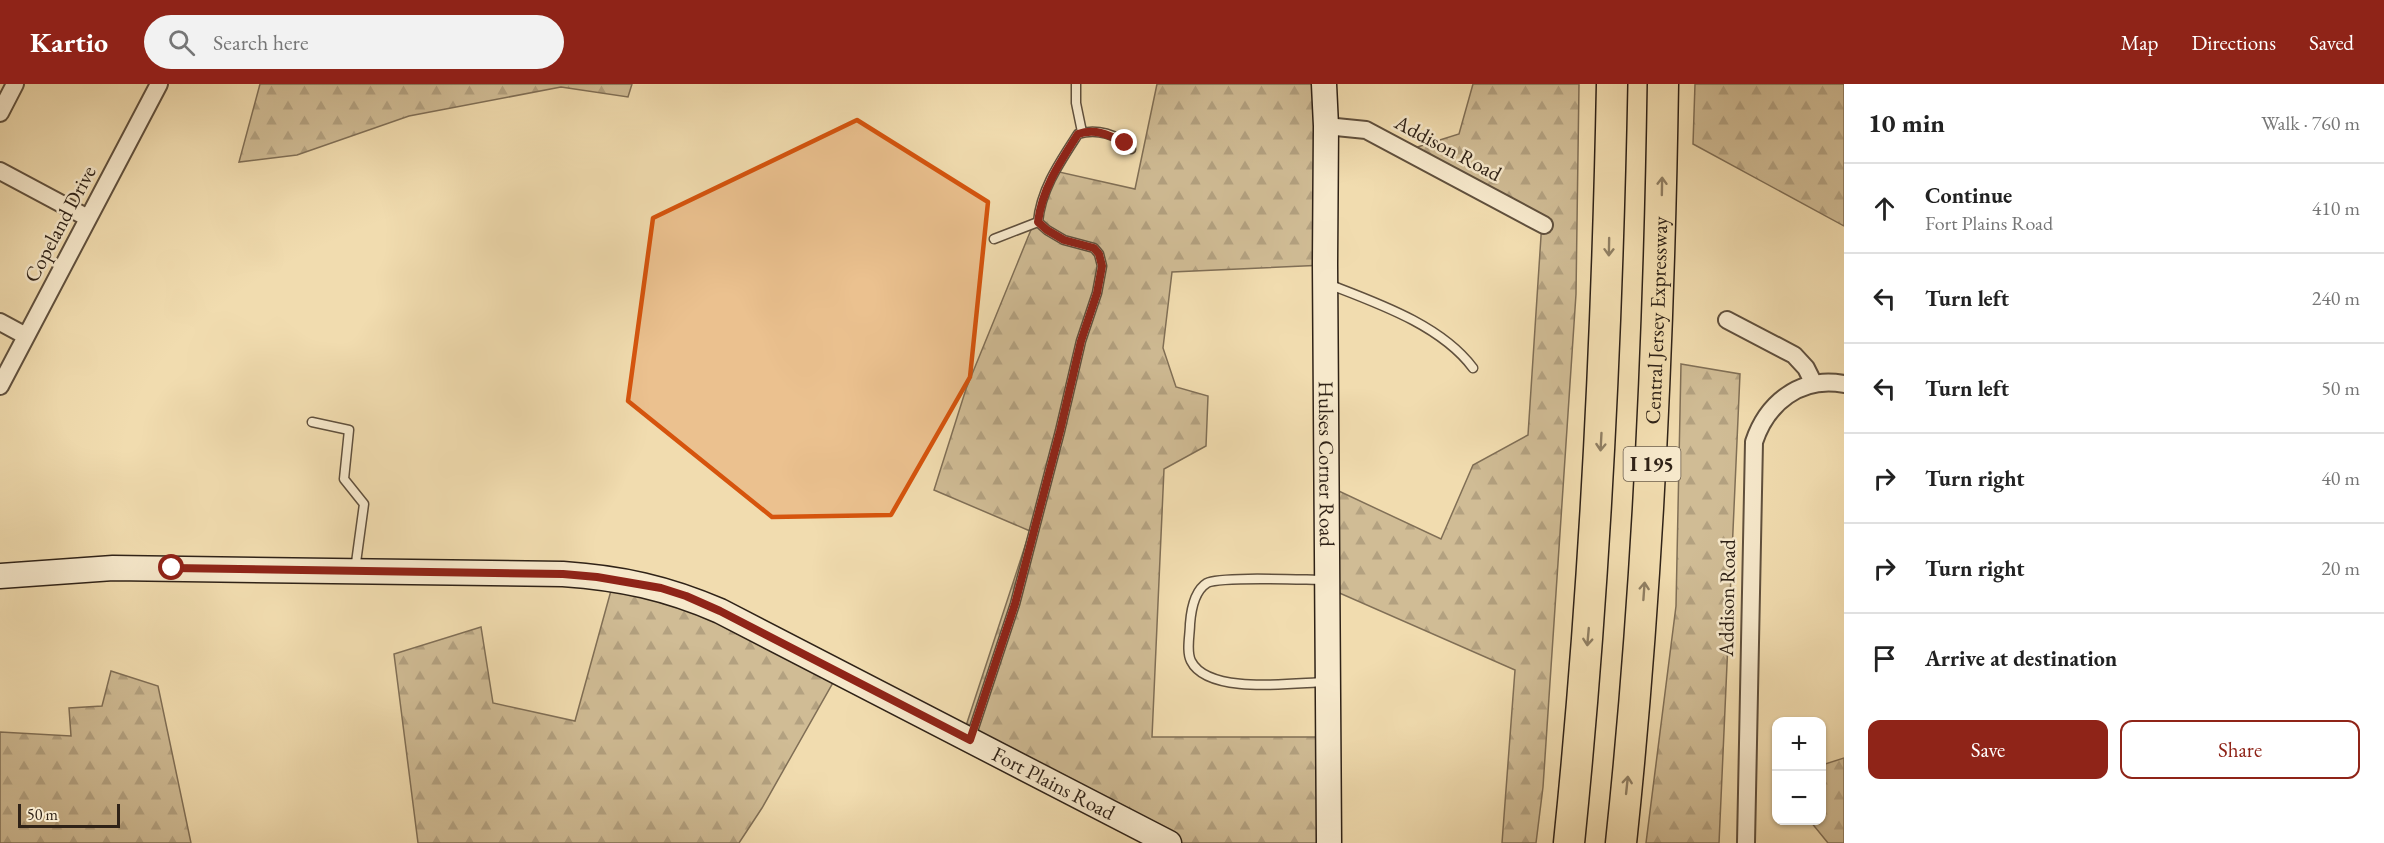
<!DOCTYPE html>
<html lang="en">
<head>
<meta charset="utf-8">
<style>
	:root { --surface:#fff; --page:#f2f2f2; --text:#222; --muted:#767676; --line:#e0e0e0; --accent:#8f2418 }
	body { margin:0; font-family:"EB Garamond",serif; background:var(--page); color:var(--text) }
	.controls { position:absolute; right:18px; bottom:18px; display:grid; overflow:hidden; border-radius:12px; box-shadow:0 2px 4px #0004 }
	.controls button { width:54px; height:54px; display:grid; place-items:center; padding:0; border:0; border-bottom:2px solid var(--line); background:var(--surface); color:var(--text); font:30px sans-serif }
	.scale { position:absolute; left:18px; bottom:15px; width:102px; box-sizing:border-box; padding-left:6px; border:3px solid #2f2217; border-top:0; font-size:16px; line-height:21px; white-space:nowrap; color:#2f2217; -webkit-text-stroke:4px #f6e8cb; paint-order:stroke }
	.stop { position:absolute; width:18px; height:18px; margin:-14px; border:4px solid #8f2418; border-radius:50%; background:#fff }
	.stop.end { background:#8f2418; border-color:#fff; box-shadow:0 2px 6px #0008 }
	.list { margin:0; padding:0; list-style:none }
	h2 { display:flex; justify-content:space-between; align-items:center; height:78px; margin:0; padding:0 24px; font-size:26px }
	h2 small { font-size:20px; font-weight:400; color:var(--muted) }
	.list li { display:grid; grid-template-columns:39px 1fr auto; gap:18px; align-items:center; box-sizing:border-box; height:90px; padding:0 24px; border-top:2px solid var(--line) }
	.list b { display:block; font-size:22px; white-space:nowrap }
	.list p { margin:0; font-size:20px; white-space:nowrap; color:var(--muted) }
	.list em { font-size:20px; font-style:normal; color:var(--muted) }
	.actions { display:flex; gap:12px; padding:18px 24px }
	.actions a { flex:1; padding:14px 0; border:2px solid var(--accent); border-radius:12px; text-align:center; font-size:21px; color:var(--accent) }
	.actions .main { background:var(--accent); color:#fff }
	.icon { flex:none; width:33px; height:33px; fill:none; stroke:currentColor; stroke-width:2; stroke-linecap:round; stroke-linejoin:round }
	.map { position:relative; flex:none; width:1844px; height:759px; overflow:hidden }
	header { display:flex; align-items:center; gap:36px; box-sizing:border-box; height:84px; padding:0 30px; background:var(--accent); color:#fff }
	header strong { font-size:28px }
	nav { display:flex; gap:33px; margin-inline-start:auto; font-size:21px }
	.search { width:420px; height:54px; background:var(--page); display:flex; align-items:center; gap:15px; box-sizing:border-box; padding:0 21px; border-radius:33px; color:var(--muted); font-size:22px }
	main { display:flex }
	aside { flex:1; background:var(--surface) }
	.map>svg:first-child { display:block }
</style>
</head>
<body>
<header>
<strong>Kartio</strong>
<div class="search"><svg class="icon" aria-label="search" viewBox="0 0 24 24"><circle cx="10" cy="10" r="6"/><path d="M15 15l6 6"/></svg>Search here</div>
<nav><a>Map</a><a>Directions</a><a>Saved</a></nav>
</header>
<main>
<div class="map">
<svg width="1844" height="759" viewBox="0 0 1844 759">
	<defs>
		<pattern id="forest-firs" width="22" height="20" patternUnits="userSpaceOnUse" patternTransform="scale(1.5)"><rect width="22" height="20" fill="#d0bc95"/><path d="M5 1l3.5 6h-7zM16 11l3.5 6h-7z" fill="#b3a180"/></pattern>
	</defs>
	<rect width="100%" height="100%" fill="#f1dcaf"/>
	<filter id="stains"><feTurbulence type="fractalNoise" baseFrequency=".00333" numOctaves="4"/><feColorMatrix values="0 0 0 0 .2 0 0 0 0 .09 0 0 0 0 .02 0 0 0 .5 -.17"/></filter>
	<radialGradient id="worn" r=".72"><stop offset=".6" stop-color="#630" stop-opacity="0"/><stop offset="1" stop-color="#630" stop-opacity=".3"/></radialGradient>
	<path fill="url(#forest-firs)" stroke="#806f56" stroke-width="1.5" d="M260 0H632L628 13 561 3 409 32 297 71 239 78Z
		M1157 0H1323L1325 181 1172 188 1163 264 1176 303 1208 312 1206 362 1164 385 1152 653H1331L1333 759H1172L963 651 1030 447 934 406 966 305 1055 87 1135 105Z
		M1473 0H1579L1576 210 1543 703 1536 759H1502L1515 586 1328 504 1326 401 1441 455 1473 381 1528 351 1542 137 1408 66 1459 50Z
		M1695 0H1844V142L1693 60Z
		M1681 280 1740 290 1719 759H1646L1676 522Z
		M615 492 839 588 762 724 739 759H418L394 570 481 543 493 619 575 637Z
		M111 587 158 602 191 759H0V648L71 652 69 624 102 622Z
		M1844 674V759H1828L1810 737 1822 736V681Z"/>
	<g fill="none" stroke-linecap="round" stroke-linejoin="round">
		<defs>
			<path id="lane" d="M1076 0V19L1082 48
				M994 155 1038 138
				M1328 200C1377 219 1441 241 1473 284
				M312 338 349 346 344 395 364 420 355 486
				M1325 598C1292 599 1208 611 1191 577 1186 567 1190 551 1190 540 1191 527 1194 507 1207 499 1220 492 1306 496 1326 496
				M970 656 1015 520 1060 347 1081 257 1097 209 1102 182 1099 170 1094 164 1064 156 1047 146 1038 138C1041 105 1060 78 1078 50 1096 44 1118 50 1131 65"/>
			<path id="street" d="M0 29 15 0
				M1326 42 1366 46 1544 141
				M0 87 88 134
				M1727 236 1794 271 1806 284 1814 300
				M0 238 26 252
				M0 302 159 0
				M1746 759 1754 358C1767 319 1800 292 1844 300"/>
			<g id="secondary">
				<path id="s1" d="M1324 0 1326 42 1325 180 1329 759"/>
				<path id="s2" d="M0 492 113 484 563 490C621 494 667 504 720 527L1169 759"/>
			</g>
			<g id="highway">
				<path d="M1569 759C1595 506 1607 254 1612 0"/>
				<path id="s3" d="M1621 759C1648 506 1659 254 1663 0"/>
			</g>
		</defs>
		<use href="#lane" stroke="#60503d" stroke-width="11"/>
		<use href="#street" stroke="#60503d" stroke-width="20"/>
		<use href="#secondary" stroke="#2f2217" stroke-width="27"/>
		<use href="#highway" stroke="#2f2217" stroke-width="33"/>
		<use href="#lane" stroke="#f6e8cb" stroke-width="8"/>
		<use href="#street" stroke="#f6e8cb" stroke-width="16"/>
		<use href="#secondary" stroke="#f6e8cb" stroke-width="24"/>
		<use href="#highway" stroke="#f1dcaf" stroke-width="30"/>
	</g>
	<defs><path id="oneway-shaft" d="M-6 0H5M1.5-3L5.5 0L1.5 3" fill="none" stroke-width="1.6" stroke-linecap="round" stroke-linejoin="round" transform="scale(1.5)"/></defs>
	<g stroke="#907f63">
		<use href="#oneway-shaft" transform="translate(1662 102) rotate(-89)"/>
		<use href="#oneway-shaft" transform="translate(1609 163) rotate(91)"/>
		<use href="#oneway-shaft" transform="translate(1601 358) rotate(93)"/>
		<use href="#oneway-shaft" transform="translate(1644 507) rotate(-86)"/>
		<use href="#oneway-shaft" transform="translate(1588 553) rotate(95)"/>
		<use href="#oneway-shaft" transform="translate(1627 701) rotate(-84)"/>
	</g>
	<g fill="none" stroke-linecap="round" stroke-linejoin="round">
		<path stroke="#8f2418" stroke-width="8" d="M172 484 563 490 597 493 661 504 686 512 720 527 970 656 1015 520 1060 347 1081 257 1097 209 1102 182 1099 170 1094 164 1064 156 1047 146 1038 138C1042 105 1060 78 1078 50 1096 44 1109 51 1125 59"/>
	</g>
	<path fill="#d6540d" fill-opacity="0.2" stroke="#d6540d" stroke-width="4.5" stroke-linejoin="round" d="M857 36 988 118 970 293 891 431 772 433 628 317 653 134Z"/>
	<g text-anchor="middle" stroke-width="5" stroke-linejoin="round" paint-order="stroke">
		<rect fill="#f6e8cb" stroke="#6b5d4d" stroke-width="1.5" x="1623.5" y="363" width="57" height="34" rx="4.5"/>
		<g font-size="20" font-weight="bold" fill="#2f2217">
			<text x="1652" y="387">I 195</text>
		</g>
		<g font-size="21" fill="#2f2217" stroke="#f6e8cb">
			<text transform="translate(1448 64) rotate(28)" y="7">Addison Road</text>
			<text transform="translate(60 140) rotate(-62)" y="7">Copeland Drive</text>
			<text dy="7" stroke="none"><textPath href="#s3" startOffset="524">Central Jersey Expressway</textPath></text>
			<text dy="7" stroke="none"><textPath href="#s1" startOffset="380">Hulses Corner Road</textPath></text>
			<text transform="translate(1727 514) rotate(-89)" y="7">Addison Road</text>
			<text dy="7" stroke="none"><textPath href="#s2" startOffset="1101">Fort Plains Road</textPath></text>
		</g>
	</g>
	<rect width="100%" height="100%" filter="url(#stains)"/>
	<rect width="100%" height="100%" fill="url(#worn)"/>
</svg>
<div class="controls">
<button>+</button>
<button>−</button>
</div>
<div class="scale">50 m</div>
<div class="stop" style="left:172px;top:484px"></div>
<div class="stop end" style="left:1125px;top:59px"></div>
</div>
<aside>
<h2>10 min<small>Walk · 760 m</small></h2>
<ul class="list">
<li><svg class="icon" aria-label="ahead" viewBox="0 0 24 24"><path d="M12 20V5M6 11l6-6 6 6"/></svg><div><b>Continue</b><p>Fort Plains Road</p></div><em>410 m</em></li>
<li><svg class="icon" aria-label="left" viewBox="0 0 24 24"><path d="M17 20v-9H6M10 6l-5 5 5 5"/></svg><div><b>Turn left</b></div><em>240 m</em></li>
<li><svg class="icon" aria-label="left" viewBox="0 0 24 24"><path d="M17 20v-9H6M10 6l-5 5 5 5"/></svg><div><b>Turn left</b></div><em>50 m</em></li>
<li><svg class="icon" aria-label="right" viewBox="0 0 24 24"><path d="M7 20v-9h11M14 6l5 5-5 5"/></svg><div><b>Turn right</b></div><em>40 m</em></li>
<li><svg class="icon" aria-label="right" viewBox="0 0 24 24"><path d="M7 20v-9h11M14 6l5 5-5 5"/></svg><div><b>Turn right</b></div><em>20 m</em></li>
<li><svg class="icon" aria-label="arrive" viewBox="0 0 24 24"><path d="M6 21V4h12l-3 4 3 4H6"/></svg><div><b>Arrive at destination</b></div></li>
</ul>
<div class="actions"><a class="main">Save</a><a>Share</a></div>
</aside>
</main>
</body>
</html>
